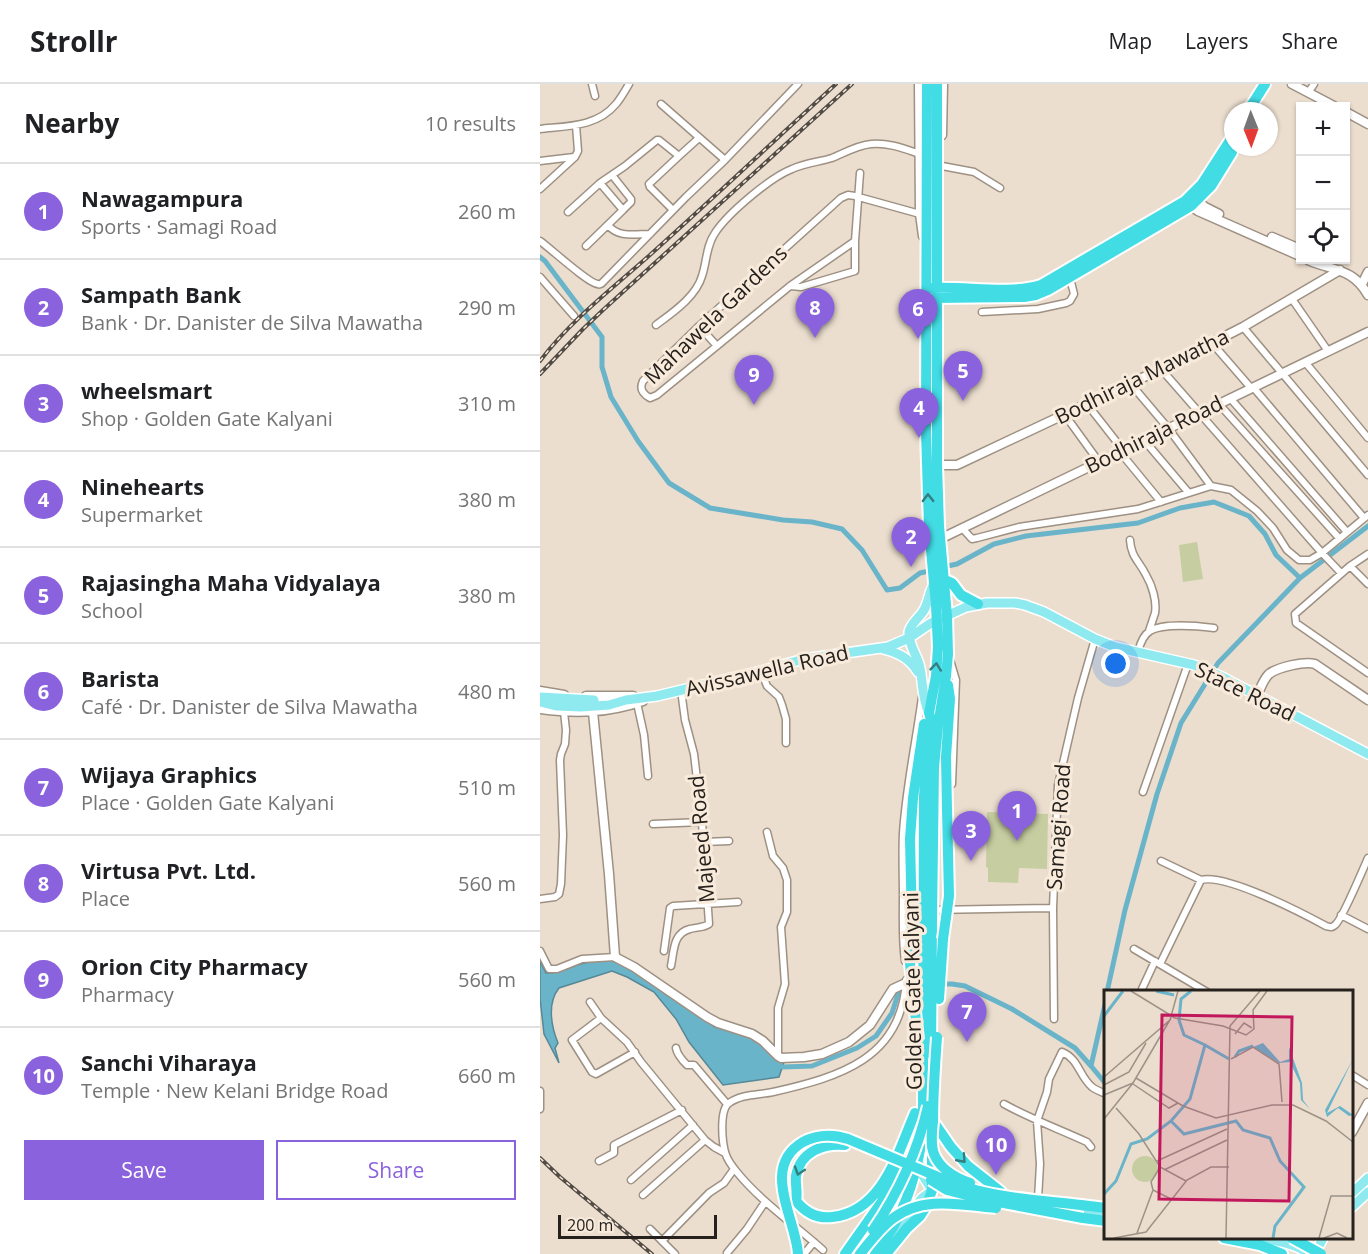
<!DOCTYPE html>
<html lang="en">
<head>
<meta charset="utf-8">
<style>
	:root { --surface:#fff; --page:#f6f6f6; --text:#202124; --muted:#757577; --line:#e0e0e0; --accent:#8b62dd }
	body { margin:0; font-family:"Open Sans",sans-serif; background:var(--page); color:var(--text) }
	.controls { position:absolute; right:18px; top:18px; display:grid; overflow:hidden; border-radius:0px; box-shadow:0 2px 4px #0004 }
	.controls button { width:54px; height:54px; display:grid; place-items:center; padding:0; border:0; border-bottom:2px solid var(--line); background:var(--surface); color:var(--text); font:30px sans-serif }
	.compass { position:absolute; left:684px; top:18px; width:54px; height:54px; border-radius:50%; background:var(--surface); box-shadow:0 2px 4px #0004; rotate:179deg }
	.scale { position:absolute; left:18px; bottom:15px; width:159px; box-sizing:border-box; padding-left:6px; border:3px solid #26211c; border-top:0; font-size:16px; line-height:21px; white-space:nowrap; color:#26211c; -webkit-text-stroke:4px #f8ebdc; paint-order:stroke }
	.you { position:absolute; left:576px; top:580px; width:21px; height:21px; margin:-15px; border:4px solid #fff; border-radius:50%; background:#1a73e8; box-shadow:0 0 0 9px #1a73e833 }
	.badge { display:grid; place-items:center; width:39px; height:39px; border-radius:50%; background:var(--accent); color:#fff; font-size:20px; font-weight:700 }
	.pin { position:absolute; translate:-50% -50px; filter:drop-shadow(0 2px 3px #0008) }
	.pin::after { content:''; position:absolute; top:32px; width:21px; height:18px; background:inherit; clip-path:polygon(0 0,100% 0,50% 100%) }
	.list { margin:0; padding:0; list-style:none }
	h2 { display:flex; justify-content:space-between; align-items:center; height:78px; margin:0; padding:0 24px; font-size:26px }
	h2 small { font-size:20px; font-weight:400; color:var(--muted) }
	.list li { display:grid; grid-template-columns:39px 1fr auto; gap:18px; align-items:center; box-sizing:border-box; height:96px; padding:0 24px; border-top:2px solid var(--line) }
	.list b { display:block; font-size:22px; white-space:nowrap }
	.list p { margin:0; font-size:20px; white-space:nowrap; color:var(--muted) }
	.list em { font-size:20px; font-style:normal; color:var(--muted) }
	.actions { display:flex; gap:12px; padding:18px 24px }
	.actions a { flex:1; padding:14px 0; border:2px solid var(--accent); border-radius:0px; text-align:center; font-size:21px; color:var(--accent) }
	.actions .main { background:var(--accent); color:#fff }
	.icon { flex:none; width:33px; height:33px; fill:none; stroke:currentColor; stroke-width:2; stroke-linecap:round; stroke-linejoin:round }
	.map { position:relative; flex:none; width:828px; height:1170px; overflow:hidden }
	header { display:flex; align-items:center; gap:36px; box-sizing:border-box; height:84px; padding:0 30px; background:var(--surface); border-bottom:2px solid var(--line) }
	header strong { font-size:28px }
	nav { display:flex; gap:33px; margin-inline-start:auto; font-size:21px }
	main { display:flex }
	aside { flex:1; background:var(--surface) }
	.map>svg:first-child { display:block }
</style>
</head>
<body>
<header>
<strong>Strollr</strong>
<nav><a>Map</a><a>Layers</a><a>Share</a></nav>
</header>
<main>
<aside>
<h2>Nearby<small>10 results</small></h2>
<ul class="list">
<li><span class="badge">1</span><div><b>Nawagampura</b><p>Sports · Samagi Road</p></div><em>260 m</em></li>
<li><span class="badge">2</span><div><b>Sampath Bank</b><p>Bank · Dr. Danister de Silva Mawatha</p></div><em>290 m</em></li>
<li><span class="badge">3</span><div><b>wheelsmart</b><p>Shop · Golden Gate Kalyani</p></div><em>310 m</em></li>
<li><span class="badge">4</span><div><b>Ninehearts</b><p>Supermarket</p></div><em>380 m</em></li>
<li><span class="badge">5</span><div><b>Rajasingha Maha Vidyalaya</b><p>School</p></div><em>380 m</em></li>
<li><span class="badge">6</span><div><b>Barista</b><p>Café · Dr. Danister de Silva Mawatha</p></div><em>480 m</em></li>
<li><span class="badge">7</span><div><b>Wijaya Graphics</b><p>Place · Golden Gate Kalyani</p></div><em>510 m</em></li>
<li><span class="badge">8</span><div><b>Virtusa Pvt. Ltd.</b><p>Place</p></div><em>560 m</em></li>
<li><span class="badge">9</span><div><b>Orion City Pharmacy</b><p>Pharmacy</p></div><em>560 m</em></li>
<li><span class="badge">10</span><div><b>Sanchi Viharaya</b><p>Temple · New Kelani Bridge Road</p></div><em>660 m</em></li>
</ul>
<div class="actions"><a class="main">Save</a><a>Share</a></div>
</aside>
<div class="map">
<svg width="828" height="1170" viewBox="0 0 828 1170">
	<rect width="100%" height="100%" fill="#ebdecf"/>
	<path fill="#c6cda0" d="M657 458 663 495 643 498 639 461Z
		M447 728 508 730 507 785 479 784 478 799 448 798V784L446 783Z"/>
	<path fill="#6ab4ca" stroke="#568896" stroke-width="1.5" d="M76 876 121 902 175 943 208 952 222 960 235 975 244 978 239 993 183 1001 149 958 136 935 114 908 87 893 72 887 19 904C7 919 11 942 18 959L15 964 19 979 4 950 0 914V877L6 889C20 889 27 884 40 880 52 877 64 876 76 876Z"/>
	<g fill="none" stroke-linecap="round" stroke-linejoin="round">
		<path stroke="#6ab4ca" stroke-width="5" d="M0 173 5 177 62 253V283L71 313 98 357 129 399 170 424 243 436 272 438 302 445 322 466 347 506 360 504 380 489 394 486
			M403 483 417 480 454 460 486 452 598 439 640 424 674 418 709 432 725 450 736 471 760 494
			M401 900H412L425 902 472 925 535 964 551 982
			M567 908 585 826 617 710 641 639 678 579 760 494 828 442
			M566 916 551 982 566 1000
			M243 983 272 982 317 964 336 952 352 929 358 910 362 904H365"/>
		<defs>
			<path id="street" d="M52 0 55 12
				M768 9 774 0
				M121 20 185 76
				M0 45C27 42 57 43 76 20 81 14 85 7 89 0
				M0 77 34 73
				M402 82 434 88 460 104
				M72 91 91 115V118L83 126
				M0 105 35 73 38 67 36 41
				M133 126 110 103 109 100 139 72
				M28 128 60 99
				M68 141C78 154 95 150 110 150
				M0 157C10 164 49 200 58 200 59 201 61 200 62 199L146 113 185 76 258 0
				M315 157 250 202 117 311 110 314C103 310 99 305 103 297L159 242 301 114 308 111 315 112 380 130
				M46 162 83 126 60 99 85 82 117 56H119L139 72 159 54
				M0 193 34 232
				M250 202 261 203 315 187V157L320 89
				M752 215 788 267
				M442 228 498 225 526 219 530 217 534 210 530 194
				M116 241C132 229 156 213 162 192 167 177 166 162 175 149 188 129 231 93 252 85 265 79 279 78 292 74 304 69 318 61 331 60 347 58 365 65 380 70
				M159 242 177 262
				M703 243 828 391
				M672 259 711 304
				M765 278 828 354
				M621 285 782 469 801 489
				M590 299 628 344 671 402
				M713 303 824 434
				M690 314 807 448
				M547 320 583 366
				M679 320 799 454
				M525 331 559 378
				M604 356 648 408
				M580 368 621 418
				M422 444 432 455 437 454 479 443 598 425 671 402 691 406 717 427 733 444 747 466 759 476H770L782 469 828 431
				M590 456C591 473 599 477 606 491 612 501 617 517 615 529 613 535 611 541 609 547
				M828 470 810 482 755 530 756 539 828 589
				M810 482 828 500
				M598 568C600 560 603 551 610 547 623 539 658 542 674 544
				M410 576 416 596 412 700
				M221 587 227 602 239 613 242 621 246 635V659
				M97 619 104 651 108 692
				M603 708 648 580
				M113 740 162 738
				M227 748 233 772 243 784 247 796V828L241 843 245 900 238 924V972
				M164 758 189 757
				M621 777 661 796C685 789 762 829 786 842 790 843 792 844 795 841 802 836 823 785 828 774
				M0 815 15 813 19 810 21 800 23 751 20 676 21 670 25 660 26 646 24 628
				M392 826 513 824
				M801 831 828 845
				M594 865 667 908
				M0 867 9 885H17L42 875 75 873
				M124 867 130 824 133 822 198 818
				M365 877C362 856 363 834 363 813 363 792 362 770 363 749 366 703 376 658 382 613
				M620 880 661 796
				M131 882C134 867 133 849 150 845 157 843 163 844 169 840L162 738 154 670 145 636 141 606
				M602 905 615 877
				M50 918 61 934 87 958 101 978 165 1056 174 1063 185 1069
				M61 934 32 956 52 988 56 990 95 968
				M514 935 513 824 518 701 538 614 555 555
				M136 964C137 970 142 976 147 981H154L187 1020
				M812 991 828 1001
				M0 1007V1025
				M464 1020C491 1035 519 1045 547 1058L551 1063
				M59 1077 74 1069V1061L142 1026
				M91 1096 153 1041
				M103 1111 165 1056
				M498 1115 500 1080 497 1037 507 1008 509 995 522 968C539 975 539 992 552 1003 556 1006 561 1008 566 1010
				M110 1145 135 1170
				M122 1157 169 1109 184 1099 194 1085
				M283 1166C254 1140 221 1118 196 1087 192 1082 188 1077 186 1071 182 1060 179 1026 189 1019 201 1010 219 1011 233 1008 299 993 362 975 366 896
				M187 1169 207 1145 225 1118
				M264 1170 274 1158"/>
			<path id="secondary" d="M379 0 380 130 383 152
				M752 0 794 22
				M806 28 828 40
				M402 51 403 0
				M652 112 665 123 679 130
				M647 119 658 127 760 172
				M732 153 760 165
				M768 176C793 187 813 184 828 211
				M822 200 828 188
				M397 381H417L621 285 703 243 800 186
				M400 455 828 248
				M0 607 24 611
				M717 611C721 604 723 596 729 590 738 583 765 577 775 580L828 616
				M46 612H93
				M0 625C36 630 68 629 103 617
				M53 628 69 790 75 873 94 883 167 933 178 939 212 950 223 957 238 972 241 974 264 973 282 970 309 958 330 941 353 905 366 899 383 898
				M812 1048 828 1019"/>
			<path id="primary" d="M343 565C359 569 369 574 378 588
				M0 613 54 616
				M0 618 17 622 41 623 69 621 86 616 117 612 221 587 264 575 348 563 369 554 391 539 426 523 447 519H475L485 521 504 528 555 555 575 563 654 581 682 593 828 670
				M389 629C382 615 383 598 380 584 378 572 368 561 369 548 370 540 380 533 384 526 389 517 389 508 394 500
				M380 1081 383 1092 392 1106
				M812 1109 828 1094
				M812 1123 828 1108
				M518 1124 566 1132
				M353 1150 382 1114 394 1105
				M712 1154C730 1156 747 1157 763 1166
				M775 1170 783 1154"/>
			<path id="highway" d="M708 27 725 0
				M393 204C426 202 469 211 501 201L645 117 662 100 693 52
				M394 214 484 213 496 211 508 206 651 122 671 102 692 68
				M403 495 412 499 421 511 438 520
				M407 726 406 673 410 615 408 601
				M370 755 373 714 384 640
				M399 915 403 855
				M391 970 392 835 394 683 398 642 406 592 408 570 407 532 399 442 397 381V0
				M383 1034 384 712 391 636 389 629 396 592 398 563 396 521 389 443 386 347 387 0
				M391 1034 411 1063 428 1082 461 1108
				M305 1061C283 1059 260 1068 256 1092 255 1101 258 1108 256 1117 265 1128 277 1135 292 1133 343 1128 358 1068 375 1029
				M541 1121 566 1124
				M543 1134 566 1137
				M684 1154 720 1161 742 1170
				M305 1170 341 1119 359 1084
				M335 1170C362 1136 375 1098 382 1055
				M346 1170 367 1144 380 1132 387 1121 392 1106V1064"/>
		</defs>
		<use href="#street" stroke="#9e9183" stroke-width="9"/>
		<use href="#secondary" stroke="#9e9183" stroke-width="11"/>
		<use href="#primary" stroke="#fff" stroke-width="12"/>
		<use href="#highway" stroke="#fff" stroke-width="14"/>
		<use href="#street" stroke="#fff" stroke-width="6"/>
		<use href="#secondary" stroke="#fff" stroke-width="8"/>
		<use href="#primary" stroke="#8eeaef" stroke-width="9"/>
		<use href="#highway" stroke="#42dce5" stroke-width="10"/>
		<defs>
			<path id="rail" d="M0 277C31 236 73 204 111 170 173 114 234 57 296 0
				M0 290 43 245 63 226 312 0
				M0 1074 20 1093 112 1170"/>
		</defs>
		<use href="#rail" stroke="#534c45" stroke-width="4"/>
		<use href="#rail" stroke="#f8ebdc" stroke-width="1.5" stroke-dasharray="4.5" stroke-linecap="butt"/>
		<defs>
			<path id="highway-bridge" d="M370 755 372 841 369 870 378 956
				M403 855 409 812 407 726
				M397 953C395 981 393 1009 393 1037 392 1048 390 1060 394 1070 400 1085 416 1094 430 1099
				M391 1096 407 1106 442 1115 543 1134
				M333 1146C359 1108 378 1066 388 1022
				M752 1154 781 1170
				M258 1170C256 1135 220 1083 263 1058 278 1050 292 1050 308 1055L415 1100C455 1114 499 1116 541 1121
				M320 1170C330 1158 339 1145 352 1135 383 1111 421 1121 456 1124"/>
		</defs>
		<use href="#highway-bridge" stroke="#fff" stroke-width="14" stroke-linecap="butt"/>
		<use href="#highway-bridge" stroke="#42dce5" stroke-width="10"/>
	</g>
	<defs><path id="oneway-chevron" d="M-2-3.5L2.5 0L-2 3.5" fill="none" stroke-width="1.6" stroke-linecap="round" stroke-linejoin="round" transform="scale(1.5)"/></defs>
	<g stroke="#347e80">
		<use href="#oneway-chevron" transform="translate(388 414) rotate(-91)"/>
		<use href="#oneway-chevron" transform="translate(396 583) rotate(-84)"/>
		<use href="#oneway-chevron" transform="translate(422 1075) rotate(48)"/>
		<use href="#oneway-chevron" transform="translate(259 1087) rotate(108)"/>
	</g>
	<g text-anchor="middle" stroke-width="6" stroke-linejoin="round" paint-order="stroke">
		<g font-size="21" fill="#26211c" stroke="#f8ebdc">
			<text transform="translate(176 231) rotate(-44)" y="7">Mahawela Gardens</text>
			<text transform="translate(602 293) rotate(-26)" y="7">Bodhiraja Mawatha</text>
			<text transform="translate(614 351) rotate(-26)" y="7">Bodhiraja Road</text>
			<text transform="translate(227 587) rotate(-13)" y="7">Avissawella Road</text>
			<text transform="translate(705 608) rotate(26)" y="7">Stace Road</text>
			<text transform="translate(519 743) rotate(-86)" y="7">Samagi Road</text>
			<text transform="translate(162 755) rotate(-95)" y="7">Majeed Road</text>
			<text transform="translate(373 907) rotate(-91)" y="7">Golden Gate Kalyani</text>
		</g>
	</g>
	<g transform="translate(564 906)">
		<rect width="249" height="249" fill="#ebdecf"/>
		<path d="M28 179a13 13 0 1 1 26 0a13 13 0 1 1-26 0Z" fill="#c6cda0"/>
		<path d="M159 53 176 72 185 69V57L198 93 199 110 206 119 197 110 196 93 186 72 175 73 149 57ZM249 69 223 123 236 116 249 125 245 126 234 118 223 127 221 120Z" fill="#6ab4ca"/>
		<path fill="none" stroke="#6ab4ca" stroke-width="3" d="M52 1 70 5M0 26 19 1M101 55 125 69M131 67 135 61 149 56M67 131 80 144 132 131 139 140 166 148 176 171 200 197 171 236 169 248M0 204 12 191 27 154 43 149 67 131 86 109 101 55 80 45 75 30 77 9 87 1"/>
		<path fill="none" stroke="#9c9287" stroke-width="1.5" d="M27 1 71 28 119 36 142 45 150 39 149 20 163 1M131 44 140 33 148 38M127 69 149 57 175 74 178 112M0 87 66 30 74 1M32 88 79 116 112 128 168 115H189L222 131 249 152M29 94 65 118 74 113M0 95 25 82 42 53M0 105 29 93M12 118 35 144 56 177 82 191M0 129 29 93 67 28M53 171 123 139M60 180 123 150M49 200 47 192 56 177M49 200 67 209M33 243 49 200M10 248 42 242 83 190 107 177H125M122 248 126 36 156 1M215 248 227 206H249M220 248 233 243 243 248"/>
		<path fill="#c2185b" fill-opacity="0.15" stroke="#c2185b" stroke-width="3" d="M58 25 188 27 185 211 55 209Z"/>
		<rect width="249" height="249" fill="none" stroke="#26211c" stroke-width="3"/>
	</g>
</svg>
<div class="controls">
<button>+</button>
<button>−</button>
<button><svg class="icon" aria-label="locate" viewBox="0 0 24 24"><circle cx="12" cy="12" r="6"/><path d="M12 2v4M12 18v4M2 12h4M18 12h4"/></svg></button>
</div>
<svg class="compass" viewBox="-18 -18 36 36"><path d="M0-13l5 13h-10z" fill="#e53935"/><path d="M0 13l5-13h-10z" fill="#757577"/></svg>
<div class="scale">200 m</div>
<div class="you"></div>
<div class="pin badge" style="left:477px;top:757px">1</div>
<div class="pin badge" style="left:371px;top:483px">2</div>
<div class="pin badge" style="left:431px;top:777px">3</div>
<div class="pin badge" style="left:379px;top:354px">4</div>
<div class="pin badge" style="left:423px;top:317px">5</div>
<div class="pin badge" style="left:378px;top:255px">6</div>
<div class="pin badge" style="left:427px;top:958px">7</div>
<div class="pin badge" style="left:275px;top:254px">8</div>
<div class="pin badge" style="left:214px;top:321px">9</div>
<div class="pin badge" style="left:456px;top:1091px">10</div>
</div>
</main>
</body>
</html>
